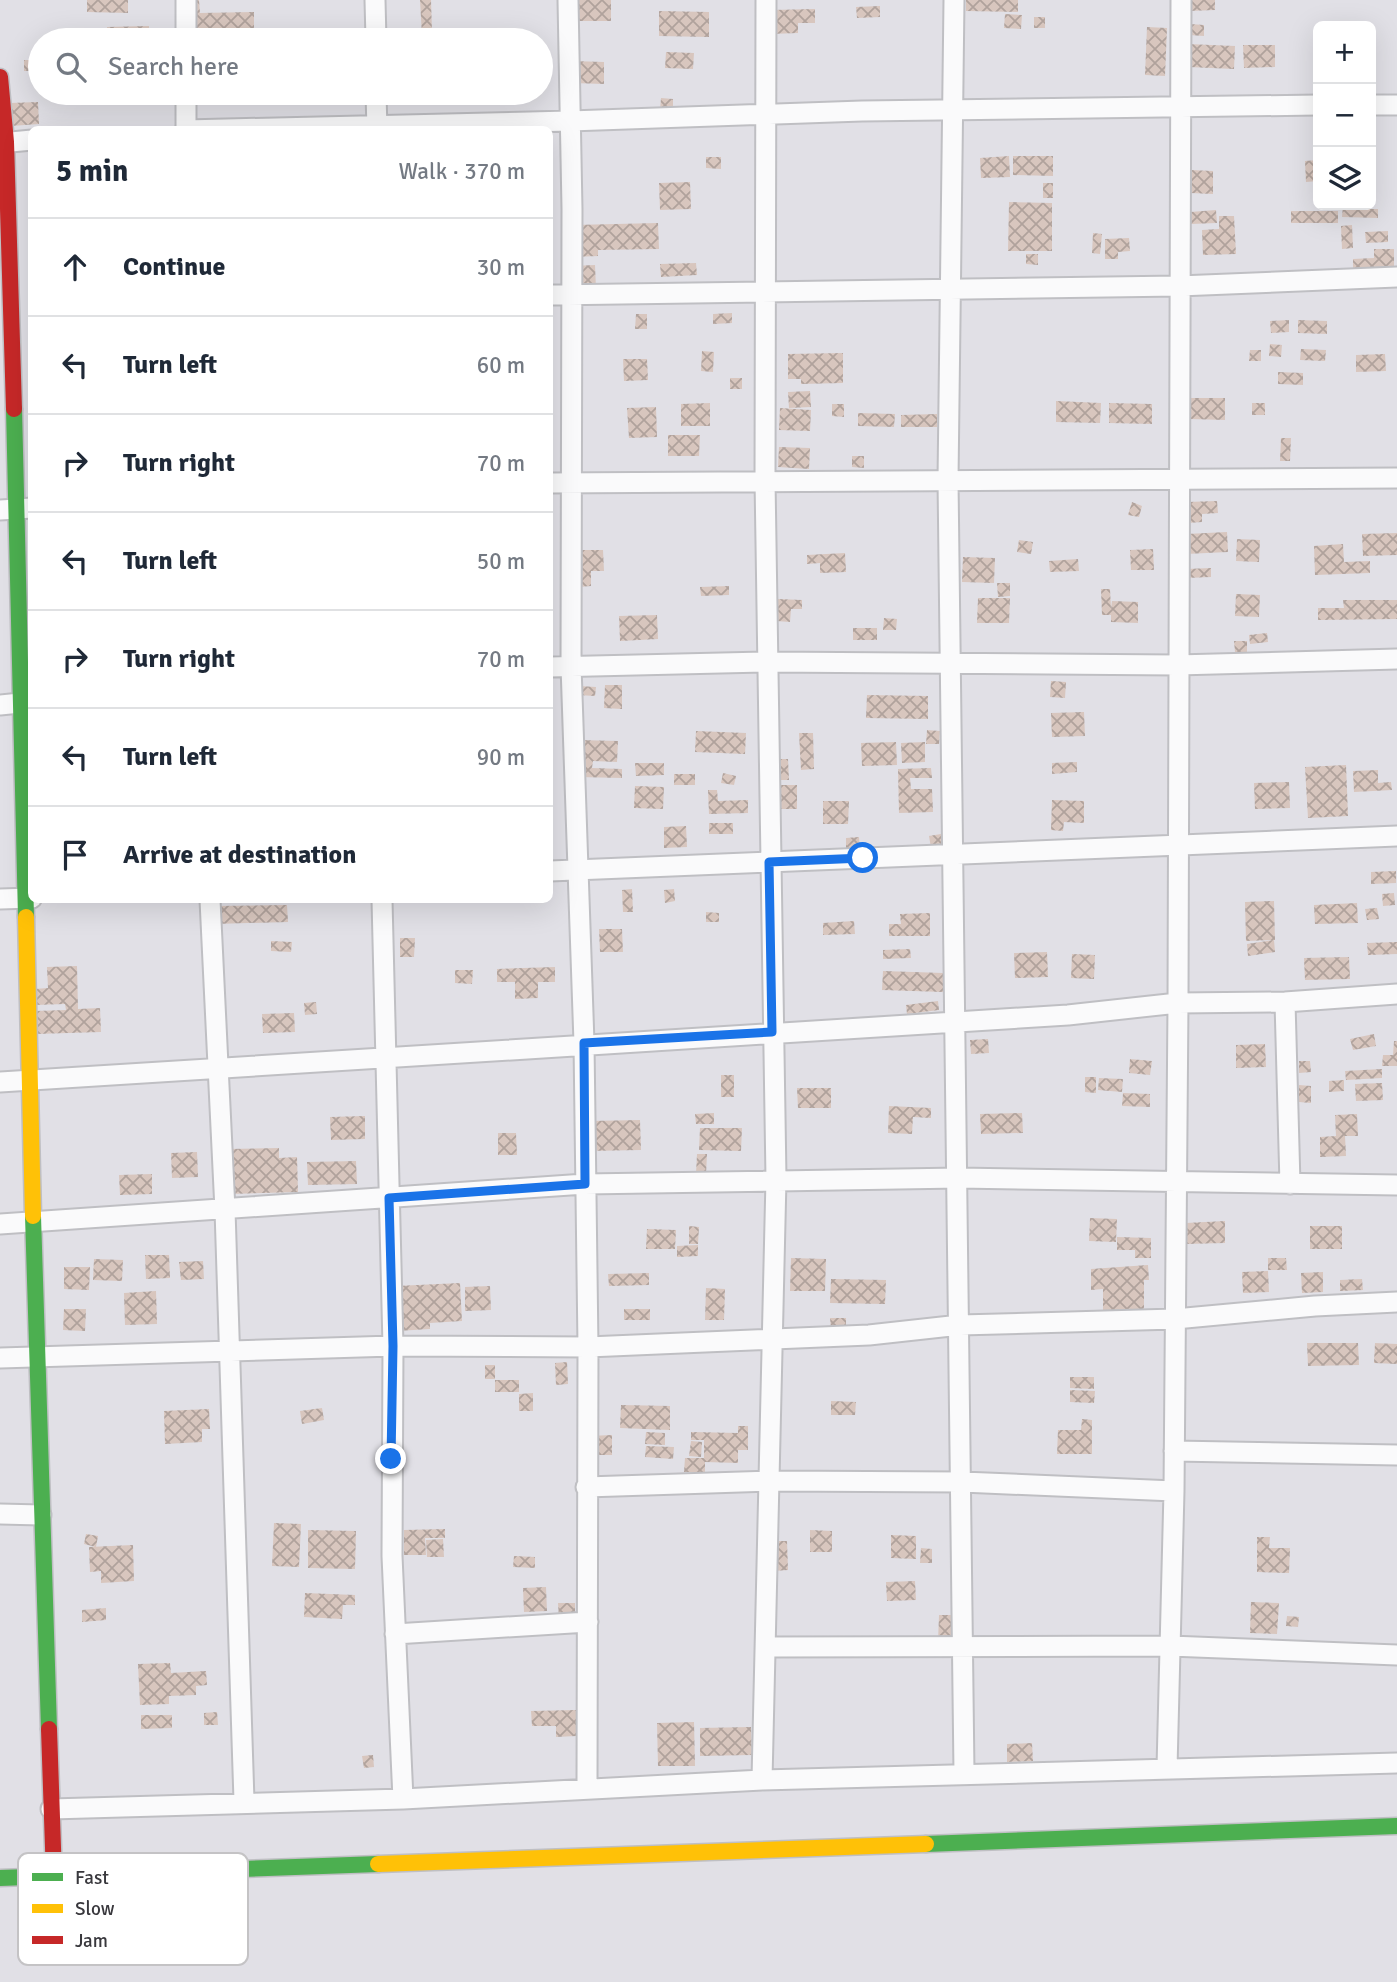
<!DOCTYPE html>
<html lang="en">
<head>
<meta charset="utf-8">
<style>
	:root { --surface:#fff; --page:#f6f6f7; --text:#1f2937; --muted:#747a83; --line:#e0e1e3 }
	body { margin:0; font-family:Signika,sans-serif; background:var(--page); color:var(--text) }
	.controls { position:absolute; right:21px; top:21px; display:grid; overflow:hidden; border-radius:10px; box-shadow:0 7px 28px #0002 }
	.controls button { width:63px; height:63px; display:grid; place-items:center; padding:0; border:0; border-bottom:2px solid var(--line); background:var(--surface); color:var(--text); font:35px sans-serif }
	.stop { position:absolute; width:21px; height:21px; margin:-16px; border:5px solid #1a73e8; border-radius:50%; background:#fff }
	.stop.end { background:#1a73e8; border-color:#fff; box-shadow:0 2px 7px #0008 }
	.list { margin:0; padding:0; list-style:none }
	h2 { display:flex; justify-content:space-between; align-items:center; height:91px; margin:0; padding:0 28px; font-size:30px }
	h2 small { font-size:23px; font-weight:400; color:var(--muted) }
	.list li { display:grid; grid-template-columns:46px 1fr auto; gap:21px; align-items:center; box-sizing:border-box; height:98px; padding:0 28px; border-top:2px solid var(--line) }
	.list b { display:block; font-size:26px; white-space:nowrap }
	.list em { font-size:23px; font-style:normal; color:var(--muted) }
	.icon { flex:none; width:38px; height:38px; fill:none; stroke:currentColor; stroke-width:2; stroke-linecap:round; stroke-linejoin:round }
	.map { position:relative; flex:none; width:1397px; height:1982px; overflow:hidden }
	.search { position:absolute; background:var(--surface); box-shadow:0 7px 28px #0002; left:28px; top:28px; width:525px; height:77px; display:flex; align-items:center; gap:18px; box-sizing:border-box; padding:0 24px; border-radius:38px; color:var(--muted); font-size:26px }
	.panel { position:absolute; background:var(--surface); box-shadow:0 7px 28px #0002; left:28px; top:126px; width:525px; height:777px; border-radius:10px }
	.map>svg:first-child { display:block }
</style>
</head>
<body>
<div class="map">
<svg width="1397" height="1982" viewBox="0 0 1397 1982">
	<defs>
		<pattern id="building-cross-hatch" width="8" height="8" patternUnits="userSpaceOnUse" patternTransform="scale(1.75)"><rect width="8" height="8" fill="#d8c6be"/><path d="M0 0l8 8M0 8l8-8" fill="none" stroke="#b0a29c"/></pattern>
	</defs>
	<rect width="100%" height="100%" fill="#e1e0e6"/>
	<path fill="url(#building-cross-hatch)" d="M87 0H128V13L87 12Z
		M189 0H199L200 13 254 12V36L191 40Z
		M420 0H431L432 32 461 31V40H435V36H422Z
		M573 0H611V21H573Z
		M966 0H1018V12L966 11Z
		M1189 0H1215V10L1189 11Z
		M880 6V17L857 18 856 7Z
		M815 9V23H798V33L771 34 770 10Z
		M659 11 709 12V37L659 36Z
		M1005 14 1022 15 1021 29 1004 28Z
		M1034 17H1045V28H1034Z
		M1190 24 1204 25V36L1189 35Z
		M149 26V40H108L107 27Z
		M1147 27 1167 28 1165 76 1145 75Z
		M1188 44 1235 46 1234 69 1188 67Z
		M1243 45H1275V67L1244 68Z
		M666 52 694 53 693 69 665 68Z
		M24 60H40V71H24Z
		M572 61 604 62V84L572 83Z
		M661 98 673 99V111L660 110Z
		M38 102 39 124 11 126 10 103Z
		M1009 156 1010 177 981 178 980 158Z
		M1013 156H1053V176L1013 175Z
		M706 157H721V169L706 168Z
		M1318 160V181L1306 182 1305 161Z
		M1191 170 1213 171V194L1190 193Z
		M690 182 691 209 660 210 659 183Z
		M1043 183H1053V198H1043Z
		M1009 202 1052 203V251H1008Z
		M1343 205H1362V209H1378V218L1342 217Z
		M1216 210 1217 223 1191 224 1190 212Z
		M1291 211H1338V223H1291Z
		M1219 216H1234L1236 254 1203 255 1202 230 1219 229Z
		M658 223 659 249 598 250V256L574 257 573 225Z
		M1352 225 1353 248 1342 249 1341 226Z
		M1388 231V242L1366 243 1365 232Z
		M1093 233 1102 234 1100 254 1092 253Z
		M1129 238 1130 251 1118 252V259H1105V239Z
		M1374 249H1394V276L1353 270V259L1374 258Z
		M1026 254H1038V265L1026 264Z
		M696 263 697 275 661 277 660 264Z
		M595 265 596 289H574L573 266Z
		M732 313V323L713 324V314Z
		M636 314H647V329H635Z
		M1289 320V332L1271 333 1270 321Z
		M1298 320 1327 321V334L1298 333Z
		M1270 344 1282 345 1281 357 1269 356Z
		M1301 349 1326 350 1325 361 1300 360Z
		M1250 350H1261V361H1249Z
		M702 351 714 352 713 372 701 371Z
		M843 353V383L801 384V379H788V354Z
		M1385 354 1386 371 1356 372V355Z
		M623 359H647L648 380 624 381Z
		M1278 372 1303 373V385L1278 384Z
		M730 378H742V389H730Z
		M810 391 811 407 789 408 788 392Z
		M1188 398H1225V420L1188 419Z
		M1056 401 1101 403 1100 423 1056 422Z
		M710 403V426H681V404Z
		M1109 403 1152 404V424L1109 423Z
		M1252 403H1265V415H1252Z
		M832 404H844V417L832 416Z
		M656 407 657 437 629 438 627 408Z
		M780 408 811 410 810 431 779 430Z
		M858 413 895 414 894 427 858 426Z
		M937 414V427H901V415Z
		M668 435H700L699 456H668Z
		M1281 438H1291L1290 461H1280Z
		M779 447 810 448 809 469 778 467Z
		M852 456H864V468L852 467Z
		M1217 501 1218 513 1202 514V522L1188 523 1187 502Z
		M1132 502 1142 506 1139 517 1128 515Z
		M1227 532 1228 552 1186 554V534Z
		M1397 533V555L1363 556 1362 534Z
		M1237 539 1260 540 1259 562 1236 561Z
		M1019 540 1033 542 1031 554 1017 552Z
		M1343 544 1344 562 1370 561V573L1315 575 1314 546Z
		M1153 549 1154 570H1131L1130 550Z
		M578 550H603L604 571H591V586L579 587Z
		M845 553 846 572 820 573V563L807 564V555Z
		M963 557 995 558 994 583 962 582Z
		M1078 559 1079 571 1050 572 1049 561Z
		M1211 568V577L1187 578 1186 569Z
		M997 583H1010V596L998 597Z
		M729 586V595L701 596 700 587Z
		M1101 589H1110L1111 609 1112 601 1138 602V623L1111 622V615H1102Z
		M1236 594 1260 595 1259 617 1235 616Z
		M978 598H1010L1009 623H977Z
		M778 599 802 600V609H791L790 622 776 621Z
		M1343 600H1397V619L1318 620V608H1344Z
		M657 615 658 639 620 641 619 616Z
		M884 618 897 619 896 630H883Z
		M853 628H877V640H853Z
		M1267 633 1268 642 1250 644 1249 635Z
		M1234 641H1247V652H1235Z
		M1051 681 1066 682 1065 698 1050 697Z
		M605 685H622V709L604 708Z
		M579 686 596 687 595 696 578 695Z
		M867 695 928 696V719L866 718Z
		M1084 712 1085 736 1052 737 1051 713Z
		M927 730 940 731 939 744H926Z
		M696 731 746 733 745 754 695 752Z
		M799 733H813L814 769 801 770Z
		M578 740 618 741 617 762 593 761 592 768 622 769V778L577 777Z
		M896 742 897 765 862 766 861 743Z
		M925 742V762L902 763 901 743Z
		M771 759H788L789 780H771Z
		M1077 762V772L1052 774V763Z
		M635 763H664V775L636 776Z
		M1346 765 1348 816 1308 818 1305 767Z
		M931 768 932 778H910L911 789H932L933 812 899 813 898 769Z
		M1378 770V783L1391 782 1392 790 1354 792 1353 771Z
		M723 773 736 776 734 785 721 783Z
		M674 774H695V785H674Z
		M1289 782 1290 808 1255 809 1254 783Z
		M770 785H797V809H771Z
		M635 786 664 787 663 809 634 808Z
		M708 790H717L718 801 748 800V813L709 814Z
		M1052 800 1084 801V823L1064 822 1063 831 1051 830Z
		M823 801H849L848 824H823Z
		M709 823H733V834H709Z
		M686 826 687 847 664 848V827Z
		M941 834 943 846 931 848 929 836Z
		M859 837 860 852 846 853V838Z
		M1396 871V883L1371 884V872Z
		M632 889 633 912H623L622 890Z
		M674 889 675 901 665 903 664 890Z
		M1394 893 1395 905 1383 906 1382 894Z
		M1274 901 1275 940 1246 941 1245 902Z
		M1357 903 1358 923 1315 924 1314 905Z
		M287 905 288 922 214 924V906Z
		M1377 908 1379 919 1367 920 1365 909Z
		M706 912 719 913V922H706Z
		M930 913V936H889V924H901L900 914Z
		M854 921 855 934 823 935V923Z
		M599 929H622L623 952H600Z
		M400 938H415L414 957H400Z
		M1274 940 1275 952 1248 956 1247 944Z
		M271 941 292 942 291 952 271 951Z
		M1397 942V954L1368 955 1367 943Z
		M910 949 911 958 883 959V950Z
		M1047 952 1048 977 1015 978 1014 953Z
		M1072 954 1095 955 1094 979 1071 978Z
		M1349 957 1350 979 1305 980 1304 958Z
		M77 966 78 1009 100 1008 101 1032 36 1034 35 1011 66 1010 65 1004 35 1005 34 989 48 988 47 967Z
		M555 967V982H538V998L515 999V982H497V969Z
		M455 970H473L472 984 455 983Z
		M883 971 943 973V992L882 990Z
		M938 1001 939 1010 907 1014 906 1005Z
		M316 1002 317 1014 305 1015 304 1003Z
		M294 1013 295 1032 263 1033 262 1014Z
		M1374 1034 1376 1046 1353 1050 1350 1039Z
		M988 1039 989 1053 971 1054 970 1040Z
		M1394 1041H1397V1066H1382L1383 1055H1393Z
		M1265 1044 1266 1067 1236 1068V1045Z
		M1130 1059 1152 1061 1150 1075 1129 1073Z
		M1299 1061H1310L1311 1072 1299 1073Z
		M1382 1069V1078L1346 1080 1345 1071Z
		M721 1075H734V1097H721Z
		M1085 1077H1096V1093L1085 1092Z
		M1099 1078 1123 1079 1122 1092 1098 1090Z
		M1344 1080V1091L1329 1092V1081Z
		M1382 1083 1383 1100 1356 1101 1355 1084Z
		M1299 1085 1311 1086V1103L1299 1102Z
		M797 1088H831V1108H798Z
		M1123 1093 1150 1094V1107L1122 1106Z
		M889 1106 931 1108V1118L913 1117 912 1134 888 1133Z
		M714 1113V1124H696L695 1114Z
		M1022 1113 1023 1133 981 1134 980 1114Z
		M1357 1114 1358 1136H1345L1346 1156 1320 1157V1137L1336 1136 1335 1115Z
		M365 1116V1139L331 1140 330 1117Z
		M640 1120 641 1150 588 1151V1121Z
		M700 1128H742L741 1151 699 1150Z
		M498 1133H516L517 1155H498Z
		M279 1148V1158L297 1157 298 1192 230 1194 228 1149Z
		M197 1152 198 1177 172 1178 171 1153Z
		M697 1154H707L706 1175 696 1174Z
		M356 1161 357 1184 308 1185 307 1162Z
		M152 1174V1194L120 1195 119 1175Z
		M1090 1218 1117 1219 1116 1242 1089 1241Z
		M1225 1221V1243L1186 1244V1223Z
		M689 1226 699 1227 698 1244H689Z
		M1310 1226H1342V1249H1310Z
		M647 1229 676 1230 675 1249H646Z
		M1117 1237 1151 1238V1258H1135V1250H1117Z
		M698 1245V1256L677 1257V1246Z
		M145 1255H169L170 1278 146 1279Z
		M791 1258 826 1259 825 1291H790Z
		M1268 1258H1286L1287 1270H1268Z
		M94 1259 123 1260 122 1281 93 1280Z
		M203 1261 204 1279 181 1280 179 1262Z
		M1148 1265 1149 1280H1144V1310L1103 1311V1289L1091 1290V1269Z
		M64 1267H90L89 1290 64 1289Z
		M1268 1271 1269 1292 1243 1293 1242 1272Z
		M1323 1272V1292L1302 1293 1301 1273Z
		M649 1273V1285L609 1286 608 1274Z
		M831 1279 886 1280 885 1304 830 1303Z
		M1362 1279 1363 1290 1340 1291V1280Z
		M460 1283 462 1321 430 1323V1329L397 1331 396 1286Z
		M490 1286 491 1310 465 1311V1287Z
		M706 1288 725 1289 724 1320H705Z
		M156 1291 157 1324 125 1325 124 1293Z
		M64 1309H86L85 1331 63 1330Z
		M624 1309H650V1320H624Z
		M830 1318H846V1328L831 1329Z
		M1307 1343H1358L1359 1365 1308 1366Z
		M1375 1343 1397 1344V1364L1374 1363Z
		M567 1362 568 1384 556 1385 555 1363Z
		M485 1365H495V1379H485Z
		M1070 1377H1094V1389L1070 1388Z
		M495 1380H519V1392H495Z
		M1070 1390 1095 1391 1094 1403 1070 1402Z
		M533 1393V1411H519V1394Z
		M831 1401 856 1402 855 1415H831Z
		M621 1405 670 1406V1430L620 1428Z
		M322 1408 324 1420 302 1424 300 1411Z
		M209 1409 210 1429H202V1442L165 1444 164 1411Z
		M1082 1419 1092 1420V1454H1057L1058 1430H1081Z
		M738 1426H748V1450H738V1463L705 1462V1472H684L685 1458H704V1440H691V1432L738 1433Z
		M646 1432 665 1433V1445L645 1444Z
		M612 1435V1455H590L589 1436Z
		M691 1441 702 1442 701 1457 689 1456Z
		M646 1446 674 1447 673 1459 645 1457Z
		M274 1523 301 1524 299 1567 272 1566Z
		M445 1529V1538H425L426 1555H404V1530Z
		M308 1530 356 1531 355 1569 308 1568Z
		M810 1530 832 1531V1552H810Z
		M86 1534 98 1536 96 1547 84 1544Z
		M891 1535 916 1536V1559L891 1558Z
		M1257 1537H1270L1269 1548H1290L1289 1573 1257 1572Z
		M443 1539 444 1557H427L426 1540Z
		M773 1541H787L788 1570 774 1571Z
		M133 1545 134 1581 101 1583V1571L90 1572 89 1547Z
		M921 1548 932 1549V1563H920Z
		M514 1556 535 1557V1568L513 1567Z
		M915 1581 916 1600 887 1601 886 1582Z
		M546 1587 547 1611 524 1612 523 1588Z
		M305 1593 355 1595V1605H343L342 1619 304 1617Z
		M1251 1602 1279 1603 1277 1634 1250 1633Z
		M558 1603H575V1618L559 1619Z
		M106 1608V1620L82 1622V1610Z
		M939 1615H953L952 1642H938Z
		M1287 1616 1299 1617 1298 1627 1286 1626Z
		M170 1663 171 1673 206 1671 207 1685 196 1686V1695L169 1696V1704L140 1705 138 1664Z
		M576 1710V1736L556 1737V1726H532L531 1711Z
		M217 1712 218 1725H204V1713Z
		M141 1715H172V1728L141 1729Z
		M694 1722 695 1766H658L657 1723Z
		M751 1727 752 1755 700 1756V1728Z
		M1032 1743 1033 1761 1007 1762V1744Z
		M373 1755 374 1767 364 1768 362 1756Z"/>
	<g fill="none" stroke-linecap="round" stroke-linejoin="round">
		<defs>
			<path id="street" d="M186 0V40
				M375 0 376 40
				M568 0 572 209 571 666 584 1043 588 1347 587 1788
				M954 0 948 480 964 1773
				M186 93V130
				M376 93 377 130
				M1371 105H1397
				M185 130 570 121 862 111 1318 105
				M0 143 32 140
				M550 295 1179 286 1397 277
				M550 483 1397 478
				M0 510 32 508
				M550 667 767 662 1177 665 1397 659
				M0 705 30 702
				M550 871 1397 836
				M0 899 32 898
				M210 900 225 1210 244 1801
				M382 900 393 1346 392 1556 403 1799
				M1285 1002 1290 1184
				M0 1082 1068 1015 1178 1003 1285 1002 1397 994
				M0 1224 585 1184 959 1178 1397 1185
				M0 1358 393 1346 588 1347 869 1335 960 1325 1175 1319 1315 1306 1397 1302
				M1174 1451 1397 1455
				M586 1487 771 1481 962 1482 1174 1491
				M0 1514 41 1515
				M395 1634 588 1622
				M767 1647 1170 1646 1397 1655
				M1167 1768 1174 1491 1178 1003 1181 0
				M762 1780 776 1179 765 480 766 0
				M51 1809 403 1799 762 1780 1397 1763"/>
			<path id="fast" d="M14 409 26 917
				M33 1216 49 1729
				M926 1844 1397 1826
				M0 1878 378 1864"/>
			<path id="slow" d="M26 917 33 1216
				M378 1864 926 1844"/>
			<path id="jam" d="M0 77 6 142 14 409
				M49 1729 54 1877"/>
		</defs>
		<use href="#street" stroke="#bfbfc3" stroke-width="23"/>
		<use href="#fast" stroke="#bfbfc3" stroke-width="19"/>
		<use href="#slow" stroke="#bfbfc3" stroke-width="19"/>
		<use href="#jam" stroke="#bfbfc3" stroke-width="19"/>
		<use href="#street" stroke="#fafafb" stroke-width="19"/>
		<use href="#fast" stroke="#4caf50" stroke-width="16"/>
		<use href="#slow" stroke="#ffc107" stroke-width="16"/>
		<use href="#jam" stroke="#c62828" stroke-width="16"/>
	</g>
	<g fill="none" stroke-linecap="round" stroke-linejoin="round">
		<path stroke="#1a73e8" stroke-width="9" d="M391 1459 393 1346 389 1198 585 1184 584 1043 772 1032 769 862 863 858"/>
	</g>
	<rect x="18" y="1853" width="230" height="112" rx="10" fill="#fff" stroke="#c4c3c5" stroke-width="2"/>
	<rect x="32" y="1873" width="31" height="8" fill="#4caf50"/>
	<rect x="32" y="1904" width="31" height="9" fill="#ffc107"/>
	<rect x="32" y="1936" width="31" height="8" fill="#c62828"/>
	<g font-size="19" fill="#39383d">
		<text x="75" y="1884">Fast</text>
		<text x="75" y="1915">Slow</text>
		<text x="75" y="1947">Jam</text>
	</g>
</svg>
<div class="controls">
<button>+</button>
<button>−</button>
<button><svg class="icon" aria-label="layers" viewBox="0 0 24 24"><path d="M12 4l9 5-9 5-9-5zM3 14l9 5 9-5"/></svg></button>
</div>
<div class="stop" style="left:863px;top:858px"></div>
<div class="stop end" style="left:391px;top:1459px"></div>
<div class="search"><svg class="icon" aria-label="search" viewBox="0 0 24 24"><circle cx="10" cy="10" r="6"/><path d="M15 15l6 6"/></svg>Search here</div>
<section class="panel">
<h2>5 min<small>Walk · 370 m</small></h2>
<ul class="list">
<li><svg class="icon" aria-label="ahead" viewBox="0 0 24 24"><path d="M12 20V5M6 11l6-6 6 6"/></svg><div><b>Continue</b></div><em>30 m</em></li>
<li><svg class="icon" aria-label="left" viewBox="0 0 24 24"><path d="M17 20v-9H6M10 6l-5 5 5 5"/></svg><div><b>Turn left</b></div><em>60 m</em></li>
<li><svg class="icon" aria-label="right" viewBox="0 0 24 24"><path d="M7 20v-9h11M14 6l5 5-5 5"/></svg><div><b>Turn right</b></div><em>70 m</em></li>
<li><svg class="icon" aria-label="left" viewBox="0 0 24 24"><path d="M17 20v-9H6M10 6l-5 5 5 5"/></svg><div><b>Turn left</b></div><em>50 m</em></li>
<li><svg class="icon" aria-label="right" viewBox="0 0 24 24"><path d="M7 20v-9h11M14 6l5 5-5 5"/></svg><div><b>Turn right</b></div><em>70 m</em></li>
<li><svg class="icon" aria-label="left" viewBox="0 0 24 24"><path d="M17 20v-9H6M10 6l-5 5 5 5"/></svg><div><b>Turn left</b></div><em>90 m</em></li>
<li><svg class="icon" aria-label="arrive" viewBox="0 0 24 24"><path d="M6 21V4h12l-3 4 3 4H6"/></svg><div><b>Arrive at destination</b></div></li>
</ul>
</section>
</div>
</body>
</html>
